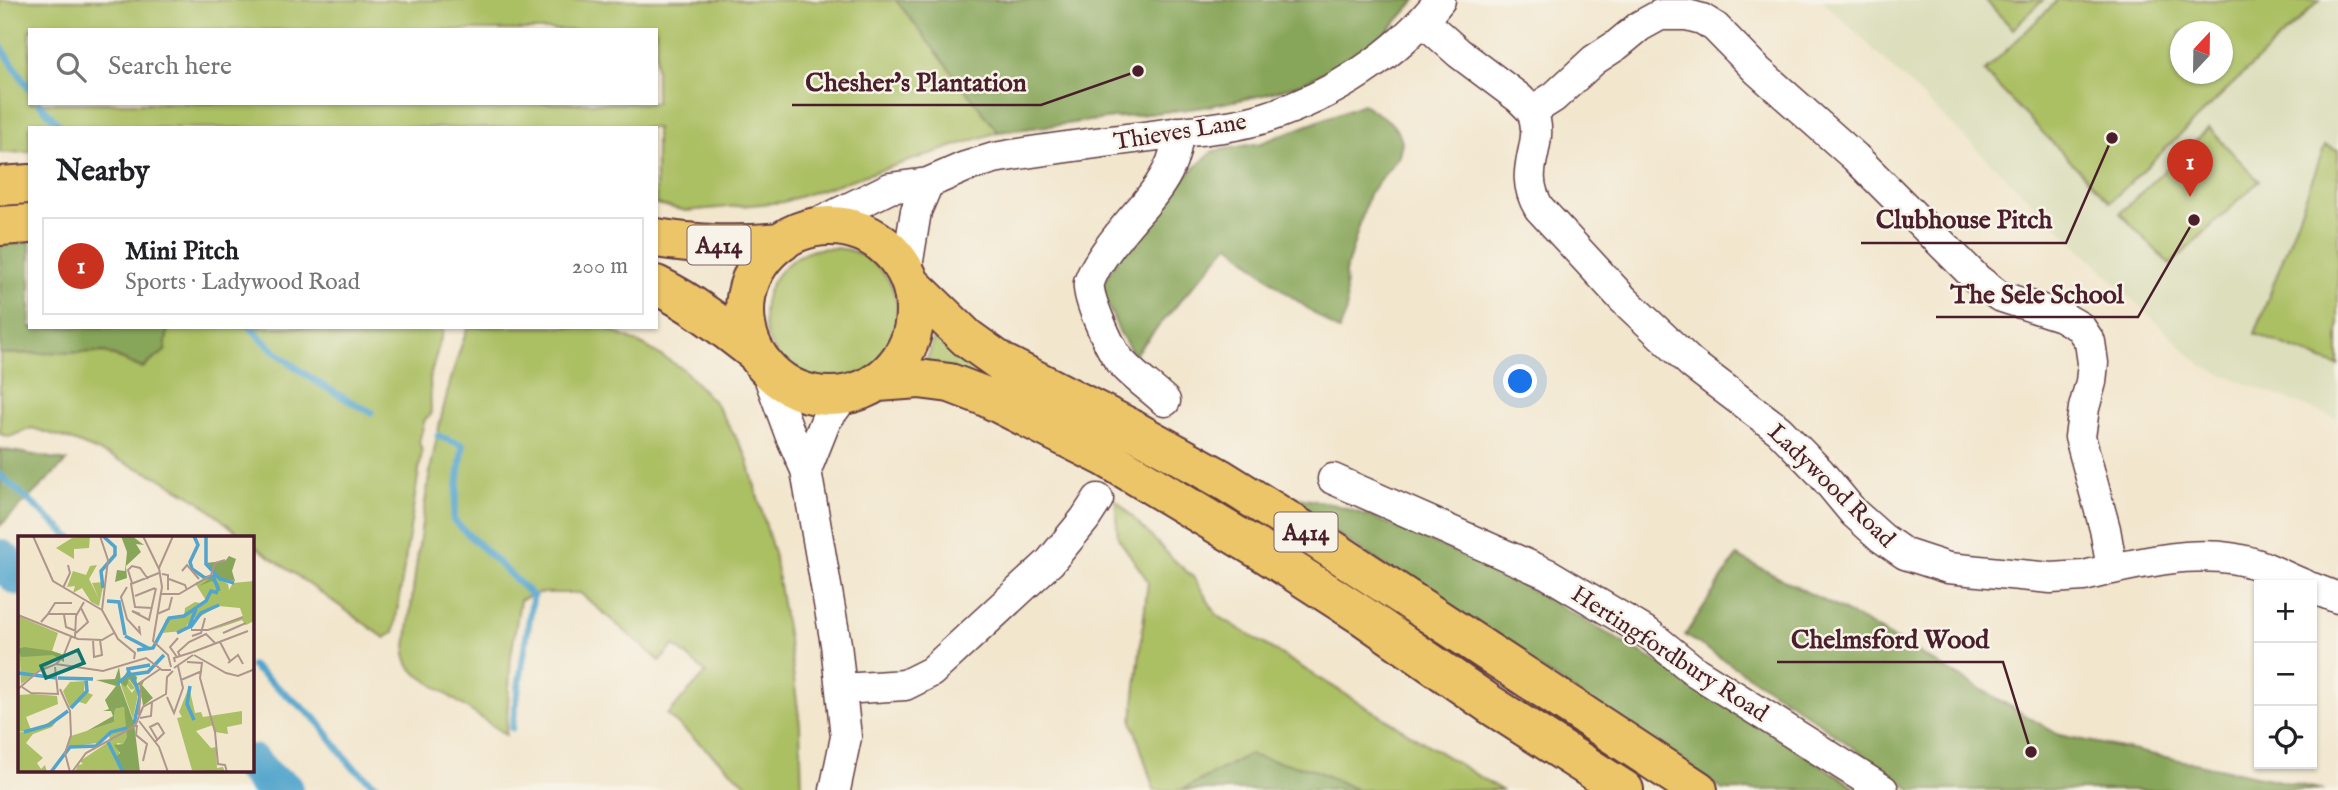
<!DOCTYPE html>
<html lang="en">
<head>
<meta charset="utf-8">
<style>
	:root { --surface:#fff; --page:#f2f2f2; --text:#202124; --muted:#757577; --line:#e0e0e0; --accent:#c8321e }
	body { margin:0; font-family:"IM FELL English",serif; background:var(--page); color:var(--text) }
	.controls { position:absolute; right:21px; bottom:21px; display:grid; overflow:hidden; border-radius:0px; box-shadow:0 2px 5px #0004 }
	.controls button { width:63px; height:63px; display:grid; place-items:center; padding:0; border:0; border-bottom:2px solid var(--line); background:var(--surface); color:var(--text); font:35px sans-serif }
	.compass { position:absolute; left:2170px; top:21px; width:63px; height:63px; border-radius:50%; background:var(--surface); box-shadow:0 2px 5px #0004; rotate:22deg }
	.you { position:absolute; left:1521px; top:382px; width:24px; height:24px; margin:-18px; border:5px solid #fff; border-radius:50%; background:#1a73e8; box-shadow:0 0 0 10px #1a73e833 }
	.badge { display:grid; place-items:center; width:46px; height:46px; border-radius:50%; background:var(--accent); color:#fff; font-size:23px; font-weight:700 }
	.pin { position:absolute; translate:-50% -58px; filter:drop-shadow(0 2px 4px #0008) }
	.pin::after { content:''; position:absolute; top:37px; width:24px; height:21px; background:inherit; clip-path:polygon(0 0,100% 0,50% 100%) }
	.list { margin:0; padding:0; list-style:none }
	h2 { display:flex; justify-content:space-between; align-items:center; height:91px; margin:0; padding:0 28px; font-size:30px }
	h2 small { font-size:23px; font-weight:400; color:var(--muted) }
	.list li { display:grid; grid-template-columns:46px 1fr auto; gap:21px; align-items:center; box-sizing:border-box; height:98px; margin:0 14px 14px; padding:0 14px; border:2px solid var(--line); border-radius:0px }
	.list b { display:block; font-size:26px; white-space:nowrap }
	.list p { margin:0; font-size:23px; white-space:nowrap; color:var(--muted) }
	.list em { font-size:23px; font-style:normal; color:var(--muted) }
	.icon { flex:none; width:38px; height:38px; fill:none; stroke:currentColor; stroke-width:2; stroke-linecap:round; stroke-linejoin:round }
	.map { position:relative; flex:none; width:2338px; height:790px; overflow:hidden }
	.search { position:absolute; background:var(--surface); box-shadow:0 2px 5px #0004; left:28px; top:28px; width:630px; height:77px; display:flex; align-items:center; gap:18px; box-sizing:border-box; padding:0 24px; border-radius:0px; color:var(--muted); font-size:26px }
	.panel { position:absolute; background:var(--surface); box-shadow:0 2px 5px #0004; left:28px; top:126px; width:630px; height:203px; border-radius:0px }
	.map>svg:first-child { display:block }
</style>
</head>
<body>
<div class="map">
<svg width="2338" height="790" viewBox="0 0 2338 790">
	<rect width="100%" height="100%" fill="#f7f3e8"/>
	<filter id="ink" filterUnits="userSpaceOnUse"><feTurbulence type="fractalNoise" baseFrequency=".0143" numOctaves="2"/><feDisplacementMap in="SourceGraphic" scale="14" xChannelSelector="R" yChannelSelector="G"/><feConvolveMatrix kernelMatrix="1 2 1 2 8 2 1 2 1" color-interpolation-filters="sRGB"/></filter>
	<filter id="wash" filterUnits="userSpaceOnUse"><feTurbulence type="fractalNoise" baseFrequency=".00686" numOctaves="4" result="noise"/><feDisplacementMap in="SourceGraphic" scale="28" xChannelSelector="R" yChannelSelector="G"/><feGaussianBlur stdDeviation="1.57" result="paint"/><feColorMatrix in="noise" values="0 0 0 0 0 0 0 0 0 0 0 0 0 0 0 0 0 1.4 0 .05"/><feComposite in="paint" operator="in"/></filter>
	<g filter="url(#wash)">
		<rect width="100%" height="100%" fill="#f2e6cd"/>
		<path fill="#dcdebc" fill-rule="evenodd" d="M1822 0H2338V419L2203 367ZM2180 32H2222V74H2180Z"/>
		<path fill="#abbf64" stroke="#7a6f48" stroke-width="2" fill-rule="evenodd" d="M0 0H1416L1385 34 1348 60 1303 83 1263 95 1204 107 998 132 783 202 686 211 656 204V128H30V152L0 153ZM30 30H656V103H30Z
			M1985 0H2043L2013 29Z
			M2058 0H2320L2110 202 1984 72ZM2180 32H2222V74H2180Z
			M2209 128 2259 181 2170 265 2120 213Z
			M2325 145 2338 150V366L2255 334Z
			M764 315a67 67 0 1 1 134 0a67 67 0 1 1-134 0Z
			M168 327H444L430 377 431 415 425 419 419 442 422 451 394 632 385 638 252 544V538H244L199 501 158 477 110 456 68 439 32 428 9 437 0 434V354L105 352 142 368 165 351Z
			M468 327H604L645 346 683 369 716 404 746 455 774 554 792 664 800 724 802 790H753L667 715 706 673 674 645 660 661 580 593H538L520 600 511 656 506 735 417 674 409 666 405 655C419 546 429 431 468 327Z
			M935 333 991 372 985 385 918 375 929 354Z
			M1115 499 1173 559 1194 578 1217 615 1501 790H1357L1312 769 1248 755 1182 790H1154L1132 721 1148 581 1118 538Z"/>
		<path fill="#88a65a" stroke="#696242" stroke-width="2" d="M896 0H1416L1385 34 1348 60 1303 83 1263 95 1204 107 998 132Z
			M1363 104 1389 121 1398 131 1402 142 1399 156 1369 194 1345 273 1347 311 1339 331 1281 289 1229 244 1134 355 1120 333 1100 288 1130 240 1152 213 1188 174 1213 151 1261 143Z
			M30 241V327H168L165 351 142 368 105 352 0 354V245Z
			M0 449 67 461 0 526Z
			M1278 495 1330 503 1375 518 1457 553 1535 592 1681 676 1860 790H1723Z
			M1737 556 1869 624 2059 735 2324 790H1912L1791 703 1685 635Z
			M1248 755 1312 769 1357 790H1182Z"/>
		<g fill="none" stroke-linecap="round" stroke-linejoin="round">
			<path stroke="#51a4cc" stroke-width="7" d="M0 45 30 90
				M39 103 62 128
				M250 327C284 364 327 390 371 412
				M438 436 463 445 453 520 533 596 512 728
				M0 475 71 538
				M252 666 316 719 351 765 381 790"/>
			<path stroke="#51a4cc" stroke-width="40" d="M0 559 19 576
				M252 764 268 782 283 790"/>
		</g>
	</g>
	<g filter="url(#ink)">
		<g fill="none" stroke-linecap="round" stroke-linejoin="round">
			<defs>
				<path id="minor" d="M1660 15H1687L1702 19 1715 27 1758 71 1855 157 1977 279 1999 296 2061 316 2080 327 2090 342 2093 363 2091 382 2084 408 2080 437 2105 529 2112 569 2084 576 2051 578 1948 568 1905 554 1882 538 1854 513 1820 472 1779 430 1692 364 1624 300 1539 208C1515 167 1547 147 1532 111L1554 97 1594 60 1617 45 1640 26Z
					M1423 21 1459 53 1519 98 1532 111
					M798 233 890 188 928 183 965 167 994 158C1053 148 1113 141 1173 133 1205 129 1236 127 1267 117 1334 95 1396 56 1440 0
					M906 273 916 211 928 183
					M765 366 790 434 806 470 836 644 846 737 835 790
					M1165 401C1150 387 1129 373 1117 357 1109 345 1086 296 1089 283 1095 261 1129 222 1145 204 1162 184 1178 160 1177 132
					M806 470 826 420 845 395
					M1333 479 1548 574 1649 634 1696 672 1883 790
					M2112 569C2159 559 2213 548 2259 565 2275 571 2289 579 2305 585
					M2312 588 2338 598
					M842 689 905 685 931 672 1050 562 1085 519 1098 499"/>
				<path id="highway" d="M0 186 30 184
					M0 226 30 224
					M745 311a85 85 0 1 1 170 0a85 85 0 1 1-170 0Z
					M656 238C701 245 736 246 782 242
					M911 284 967 338 1002 363 1128 427 1220 478 1292 523 1698 790
					M656 285C693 303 724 328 756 353
					M878 382 919 379 950 383 984 396 1105 457 1265 553 1363 616 1491 705 1624 790"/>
			</defs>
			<use href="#minor" stroke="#633d43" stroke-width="33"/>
			<use href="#highway" stroke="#633d43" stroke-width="42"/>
			<use href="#minor" stroke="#fff" stroke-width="30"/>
			<use href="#highway" stroke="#edc569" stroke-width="38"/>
		</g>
	</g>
	<g text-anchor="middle" stroke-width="5" stroke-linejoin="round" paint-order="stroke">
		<g fill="#f7f3e8" stroke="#7e5f64" stroke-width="2">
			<rect x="687.5" y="225.5" width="63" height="39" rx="5"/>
			<rect x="1274.5" y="512.5" width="63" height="39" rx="5"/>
		</g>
		<g font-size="23" font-weight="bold" fill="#4a1f2b">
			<text x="719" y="253">A414</text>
			<text x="1306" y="540">A414</text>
		</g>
		<g font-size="24" fill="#4a1f2b" stroke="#f7f3e8">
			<text transform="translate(1180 131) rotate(-9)" y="8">Thieves Lane</text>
			<text transform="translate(1832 485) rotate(44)" y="8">Ladywood Road</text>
			<text transform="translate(1670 653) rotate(33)" y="8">Hertingfordbury Road</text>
		</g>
	</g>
	<g transform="translate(18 536)">
		<rect width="236" height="236" fill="#f2e6cd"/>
		<path d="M72 0 71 12 56 13V23L38 12 54 2ZM79 29 71 43 81 63 74 47 86 46 81 70 73 66 64 52 55 57 57 50 49 51 55 35 68 39 72 30ZM196 40 210 48 211 54 215 47 236 45V85L228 89 224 84 192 95 225 81 222 72 200 70 178 83 175 81 165 95 143 97 148 83 166 81 167 72 177 66 182 67 178 74 189 66 177 47ZM0 80 40 97 34 115 46 119 3 148ZM111 144 117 152 122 149 115 183 103 149 105 145 114 157 117 152 113 154 107 146ZM67 145 66 155 75 159 68 168 61 166 52 172 45 155 52 146ZM171 151 177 177 183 176 185 181 224 175V188L209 191 210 198 197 196 195 189 178 195 193 212 198 211 199 232 205 231 207 236 174 234 159 182 164 181 161 176ZM15 158 39 160 40 168 8 181 13 194 0 196V159ZM106 171 110 191 103 193 110 195 109 200 105 208 99 207 105 236H57L60 229 65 228 62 225 92 205 91 199 79 207 58 210H50L53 200 96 186 97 173ZM45 177 34 191 15 198 8 207 25 222 19 227 23 233 27 229 29 236H0V197L25 190Z" fill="#abbf64"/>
		<path d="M103 0H114L126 9 118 8 123 16 108 30 109 42 97 46 99 34 107 35 109 16ZM211 20 218 23 214 35 217 45 197 42 202 51 198 57 196 55 201 51 194 45 181 50 197 39 187 27 207 25ZM6 111 34 115 46 119V126L35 119 3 121 0 113ZM101 131 103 145 110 134 119 141 118 148 127 143 124 149 135 162 125 170 122 149 117 151 111 143 108 151 101 146 116 187 122 236H105L97 222 102 217 96 209 105 208 109 200 106 171 97 173 96 186 69 195 95 180 93 175H85L91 173 87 164 98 150 78 144 97 143Z" fill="#88a65a"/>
		<path fill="none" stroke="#51a4cc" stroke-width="3.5" d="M176 0 180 9 172 26 174 33 187 42 195 40 201 55M188 0V28L202 43 216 47M85 52 83 35 97 19V11L85 0M89 65 101 66 107 99M172 92 183 77 201 69M159 97 171 91 178 73M107 100 132 113M119 114 135 112 151 82 166 80 188 65 193 55 200 57M0 137 39 142M112 141 110 133 132 129M115 141 122 160 116 188M40 142 75 143M99 148 110 139 130 136 146 119M172 150 169 168 176 184M53 172 69 155 68 143M6 196 31 189 50 175M90 206 105 236M33 236 52 211 78 210 93 196 109 192"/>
		<path fill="none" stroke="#af968c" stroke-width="2" d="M15 0 35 45 84 74M82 0 90 24 84 74 100 103 117 117 116 123M125 0 141 33M164 35 169 29 181 43M144 38 150 39V54M151 43 167 49 169 54M114 47 110 34 114 30 122 32 130 43M109 51 103 61 109 83 122 97 121 90M45 52 52 37 50 29M143 58H161L193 39 197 27 207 24M117 60 137 52M134 72 117 71 113 48 141 37M30 78 37 67H54M122 78 114 75 131 84 138 52M139 78 151 73 154 61M0 79 60 103 84 104 96 97M46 79 48 91 58 95M23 86 30 78H59M173 94H190L225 81M58 97 70 86 63 72M205 97 228 87M174 100 183 97 187 82M57 101 58 80 66 66M75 104 76 121 84 119 82 104M202 106 212 125M175 116 230 95M176 119 208 137 220 140 237 133M162 120 160 116 171 106 188 98 197 107M159 121 152 111 160 102M157 126 156 122 175 116M169 126 184 127 182 142 197 196 200 228 207 229 209 236M210 127 220 119 225 128M38 128 45 121 53 101M153 131 150 119 135 105 144 51 141 32 155 0M156 132 175 119M163 144 184 135M4 151 13 157 40 158 37 131M0 153 21 135 38 128 85 135 128 122 144 134H153M42 153 52 175 53 199 47 217 52 236M149 161 156 177 165 152 160 130M121 179 123 146 142 133M122 182 133 180 134 166M121 185 141 211 150 236M119 189 118 199 129 208 125 225M139 203 132 191 140 187M137 206 146 197 140 187M54 236 68 217 117 190 125 171 148 158 149 141 155 135"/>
		<path fill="#0f766e" fill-opacity="0.15" stroke="#0f766e" stroke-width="3.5" d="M60 114 66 127 28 142 23 130Z"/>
		<rect width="236" height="236" fill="none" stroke="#4a1f2b" stroke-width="3.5"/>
	</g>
	<path fill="none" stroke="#4a1f2b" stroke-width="2.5" d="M1138 71L1041 105H792M2112 138L2066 243H1861M2194 220L2138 317H1936M2031 752L2003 662H1777"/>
	<g fill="#4a1f2b" stroke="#f7f3e8" stroke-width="2.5">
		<circle cx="1138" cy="71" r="7"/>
		<circle cx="2112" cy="138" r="7"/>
		<circle cx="2194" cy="220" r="7"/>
		<circle cx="2031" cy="752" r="7"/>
	</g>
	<g font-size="26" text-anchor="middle" font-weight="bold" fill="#4a1f2b" stroke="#f7f3e8" stroke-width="5" stroke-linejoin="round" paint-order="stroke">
		<text x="916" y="91">Chesher's Plantation</text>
		<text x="1964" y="228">Clubhouse Pitch</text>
		<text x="2037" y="303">The Sele School</text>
		<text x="1890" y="648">Chelmsford Wood</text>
	</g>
</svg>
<div class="controls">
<button>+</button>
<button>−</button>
<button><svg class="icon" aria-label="locate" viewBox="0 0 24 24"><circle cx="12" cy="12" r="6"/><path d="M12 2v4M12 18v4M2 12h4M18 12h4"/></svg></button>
</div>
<svg class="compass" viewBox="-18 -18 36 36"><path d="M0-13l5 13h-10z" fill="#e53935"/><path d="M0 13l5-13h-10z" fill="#757577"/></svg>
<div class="you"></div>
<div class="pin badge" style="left:2190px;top:197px">1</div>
<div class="search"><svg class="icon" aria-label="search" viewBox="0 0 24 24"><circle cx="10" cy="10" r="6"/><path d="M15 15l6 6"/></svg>Search here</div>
<section class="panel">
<h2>Nearby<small></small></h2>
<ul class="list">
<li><span class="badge">1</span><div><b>Mini Pitch</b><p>Sports · Ladywood Road</p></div><em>200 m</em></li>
</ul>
</section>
</div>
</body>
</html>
